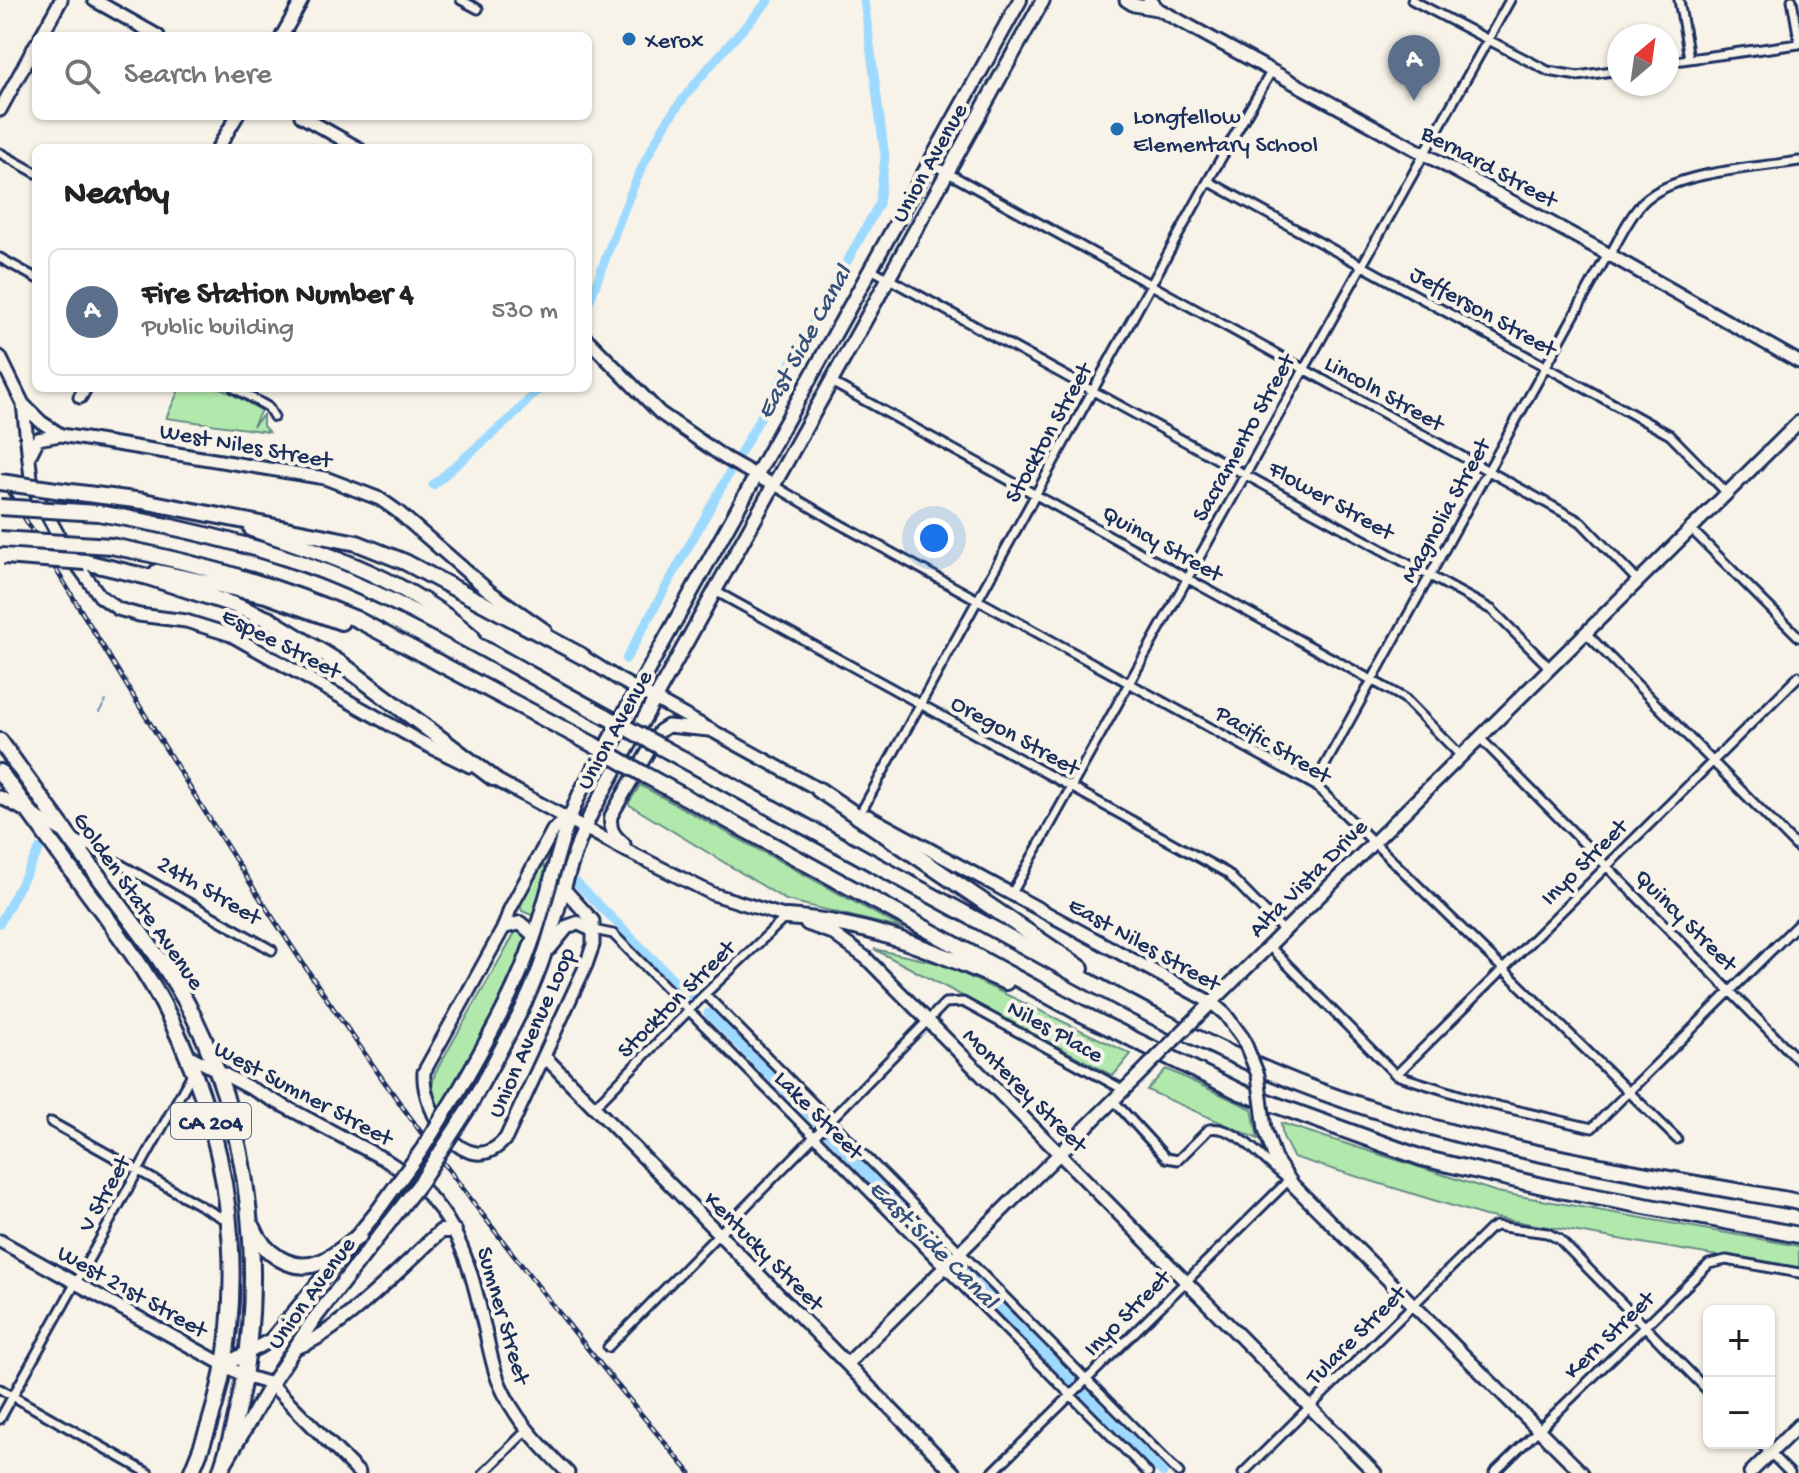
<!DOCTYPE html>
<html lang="en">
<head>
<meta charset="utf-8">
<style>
	:root { --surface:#fff; --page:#f2f2f2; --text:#222; --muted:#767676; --line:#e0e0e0; --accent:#1f6fb2 }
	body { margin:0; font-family:"Gochi Hand",sans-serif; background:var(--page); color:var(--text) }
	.controls { position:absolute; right:24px; bottom:24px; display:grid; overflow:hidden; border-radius:12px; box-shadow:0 2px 6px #0004 }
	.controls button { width:72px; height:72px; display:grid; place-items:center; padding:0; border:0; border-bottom:2px solid var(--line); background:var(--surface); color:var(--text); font:40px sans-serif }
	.compass { position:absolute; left:1607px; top:24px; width:72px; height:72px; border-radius:50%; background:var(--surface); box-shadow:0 2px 6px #0004; rotate:29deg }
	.you { position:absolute; left:934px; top:538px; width:28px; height:28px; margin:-20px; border:6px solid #fff; border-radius:50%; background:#1a73e8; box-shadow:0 0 0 12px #1a73e833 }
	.badge { display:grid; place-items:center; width:52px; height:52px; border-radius:50%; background:var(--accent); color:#fff; font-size:26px; font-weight:700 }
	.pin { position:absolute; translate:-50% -66px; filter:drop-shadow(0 2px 4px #0008) }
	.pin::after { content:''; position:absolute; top:42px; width:28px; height:24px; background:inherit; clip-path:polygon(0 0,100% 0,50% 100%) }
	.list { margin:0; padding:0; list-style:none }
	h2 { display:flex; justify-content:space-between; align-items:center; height:104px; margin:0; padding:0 32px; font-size:34px }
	h2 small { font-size:26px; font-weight:400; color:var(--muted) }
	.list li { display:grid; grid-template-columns:52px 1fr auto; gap:24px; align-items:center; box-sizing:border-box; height:128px; margin:0 16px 16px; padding:0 16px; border:2px solid var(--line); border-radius:12px }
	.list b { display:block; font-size:30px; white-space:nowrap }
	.list p { margin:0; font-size:26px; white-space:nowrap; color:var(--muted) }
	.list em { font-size:26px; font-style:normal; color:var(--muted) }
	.icon { flex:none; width:44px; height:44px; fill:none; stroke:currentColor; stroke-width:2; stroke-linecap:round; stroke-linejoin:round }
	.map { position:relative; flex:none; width:1799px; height:1473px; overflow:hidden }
	.search { position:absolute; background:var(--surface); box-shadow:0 2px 6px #0004; left:32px; top:32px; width:560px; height:88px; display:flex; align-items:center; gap:20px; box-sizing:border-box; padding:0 28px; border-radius:12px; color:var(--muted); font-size:30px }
	.panel { position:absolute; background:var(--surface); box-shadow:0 2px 6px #0004; left:32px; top:144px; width:560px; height:248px; border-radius:12px }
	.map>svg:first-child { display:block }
</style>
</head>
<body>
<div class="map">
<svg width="1799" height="1473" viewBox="0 0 1799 1473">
	<rect width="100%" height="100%" fill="#f7f3e8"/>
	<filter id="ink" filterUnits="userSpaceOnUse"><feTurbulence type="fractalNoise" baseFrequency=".0125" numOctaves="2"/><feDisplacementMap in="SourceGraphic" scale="16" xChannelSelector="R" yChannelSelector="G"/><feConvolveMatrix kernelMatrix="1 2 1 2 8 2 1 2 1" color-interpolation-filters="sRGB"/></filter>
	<g filter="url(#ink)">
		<path fill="#b1e9ad" stroke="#668c86" stroke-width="2" d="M180 388H221L261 410 253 426 263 415V426L269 432 166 418Z
			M640 785 904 929 786 900 628 804Z
			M545 866 546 871 534 916 522 911 520 905 540 867Z
			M516 931H520L525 937 515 968 486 1031 439 1108 431 1090 435 1073Z
			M874 949 942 964 1131 1054 1113 1076Z
			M1166 1069 1252 1109 1258 1139 1147 1090Z
			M1281 1123 1497 1192 1799 1246V1270L1485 1216 1293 1157 1283 1137Z"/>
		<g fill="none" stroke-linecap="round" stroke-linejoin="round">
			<path stroke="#6a96bf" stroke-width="2" d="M99 712 106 701"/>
			<path stroke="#9edaff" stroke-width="9" d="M588 305C614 239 637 160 680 103 707 67 739 34 769 0
				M433 485 514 415 540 388
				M626 659 879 204 885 157 864 0
				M577 883 691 997
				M0 923 40 848
				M708 1013 1163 1473"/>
			<defs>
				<path id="street" d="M461 0 478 9
					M1412 0 1548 71 1578 76 1619 70
					M1679 0 1689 58
					M1792 0 1799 40
					M1667 62 1799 44
					M0 153 36 173
					M930 163 1581 522 1638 581
					M1208 181 1670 435 1727 493
					M1610 255C1620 237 1629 217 1643 202 1675 171 1755 168 1799 161
					M0 258 36 278
					M871 269 1492 610 1550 668
					M831 382 1404 698 1461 756
					M234 388 268 407 274 417
					M773 485 834 521 1316 786 1677 1139
					M1691 529 1799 637
					M715 591 1227 873 1284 931
					M1586 633 1799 849
					M1480 738 1799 1061
					M1314 785 1608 254
					M861 812 1208 181 1271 72
					M76 839 272 950
					M1011 895 1510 0
					M593 930 613 934 1148 1473
					M1269 946 1396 1075 1485 1103 1592 1128 1799 923
					M705 994 1179 1473
					M1396 1075 1799 676
					M593 1108 705 994 786 917
					M51 1122 228 1221
					M608 1347 945 1003 963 1002 1124 1090
					M0 1389 148 1473
					M0 1419 193 1072
					M1760 1443 1790 1473
					M484 1473 527 1430
					M992 1473 1289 1180C1267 1166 1237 1123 1209 1129L1178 1160 1166 1158 1113 1100
					M1243 1473 1490 1229 1496 1226 1547 1233 1559 1239 1709 1392
					M1494 1473 1709 1264 1726 1260 1799 1273"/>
				<path id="secondary" d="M94 0 158 36
					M1126 0 1134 5 1156 9
					M1149 0 1158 9 1608 254 1799 362
					M41 36 61 0
					M282 36 302 0
					M0 110 36 44
					M301 116 358 148
					M218 148 237 116
					M588 340 660 413 725 458 773 485
					M0 357 23 404 31 478 39 500 67 551 100 596 118 609 139 615 186 621 231 635 421 742 470 766
					M80 397 85 388
					M23 404 41 422 61 435 325 478 380 499 397 511 489 591 545 630
					M31 453 38 439 60 435
					M575 652 620 680 825 793
					M489 776 629 852 713 894 790 918
					M0 797 66 833
					M868 816 1212 1003 1225 1014 1243 1038
					M624 844C614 836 609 829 611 816L660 731 668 726 709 730
					M564 889 593 921V945L586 965 506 1138C467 1185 421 1111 424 1072L504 927 510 909 553 830 568 819
					M807 924 832 933 866 958 1375 1473
					M1191 1023 1799 422
					M186 1054 384 1159C450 1200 467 1249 483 1321 488 1341 491 1361 498 1380 513 1418 540 1445 568 1473
					M544 1056 954 1473
					M1265 1129 1275 1159 1293 1185 1582 1473
					M0 1241 244 1376 271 1384 359 1473
					M847 1364 1147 1067
					M1750 1473 1799 1425"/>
				<path id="primary" d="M504 927 520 923 534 935
					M550 948 567 927 578 923 593 930
					M459 1090C486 1042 514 995 532 942 550 892 558 840 581 791L1020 0
					M470 1106C494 1060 522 1016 540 967 558 917 567 863 591 814L1043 0
					M295 1347C331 1341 411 1258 441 1231H455
					M224 1365 271 1340 376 1213
					M224 1465 271 1384 312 1322 389 1223"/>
				<path id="highway" d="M63 491 143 501 357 543 405 562 582 656
					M98 513C175 526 250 543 323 571 422 610 514 667 607 717
					M252 529C329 554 411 582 472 637
					M111 546C196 562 276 585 356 619L592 744
					M85 562 148 577 234 605 270 620 343 665 493 778
					M157 572 266 595 341 622
					M0 741C35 790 71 839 107 888 137 929 169 968 192 1013 262 1153 270 1325 220 1473
					M661 747C774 809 886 871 999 932 1097 986 1194 1042 1298 1083 1459 1146 1630 1172 1799 1202
					M0 772C29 811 57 851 86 890 116 930 147 971 169 1016 240 1157 255 1327 191 1473
					M645 775 1078 1012 1240 1092 1422 1158 1560 1190 1799 1235
					M819 790 1081 968
					M786 917C868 922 932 950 1006 982
					M253 1227C263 1253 292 1274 321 1262 334 1257 347 1245 359 1236"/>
			</defs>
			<use href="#street" stroke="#1b2f5e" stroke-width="13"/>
			<use href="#secondary" stroke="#1b2f5e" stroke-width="17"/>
			<use href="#primary" stroke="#1b2f5e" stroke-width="18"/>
			<use href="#highway" stroke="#1b2f5e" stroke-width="20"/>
			<use href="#street" stroke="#f7f3e8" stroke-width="7"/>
			<use href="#secondary" stroke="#f7f3e8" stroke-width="11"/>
			<use href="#primary" stroke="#f7f3e8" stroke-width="12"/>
			<use href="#highway" stroke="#f7f3e8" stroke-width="14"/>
			<defs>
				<path id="rail" d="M0 478C119 671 234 868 365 1054 466 1199 576 1337 690 1473"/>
			</defs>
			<use href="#rail" stroke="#1b2f5e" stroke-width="5"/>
			<use href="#rail" stroke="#f7f3e8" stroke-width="2" stroke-dasharray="6" stroke-linecap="butt"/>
			<defs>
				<path id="secondary-bridge" d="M1243 1038 1258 1075 1265 1129
					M1147 1067 1191 1023"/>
				<path id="primary-bridge" d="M376 1213 423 1148 459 1090
					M389 1223 420 1183 470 1106"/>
				<path id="highway-bridge" d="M0 482 63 491
					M0 507 98 513
					M0 539 111 546
					M4 556 85 562
					M607 717 661 747
					M592 744 645 775"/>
			</defs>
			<use href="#secondary-bridge" stroke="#1b2f5e" stroke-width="17" stroke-linecap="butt"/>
			<use href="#primary-bridge" stroke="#1b2f5e" stroke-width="18" stroke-linecap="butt"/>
			<use href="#highway-bridge" stroke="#1b2f5e" stroke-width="20" stroke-linecap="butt"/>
			<use href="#secondary-bridge" stroke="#f7f3e8" stroke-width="11"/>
			<use href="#primary-bridge" stroke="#f7f3e8" stroke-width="12"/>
			<use href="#highway-bridge" stroke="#f7f3e8" stroke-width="14"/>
		</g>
	</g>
	<g fill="#1f6fb2" stroke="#f7f3e8" stroke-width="3">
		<circle cx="629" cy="39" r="8"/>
		<circle cx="1117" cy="129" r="8"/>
	</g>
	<g text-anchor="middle" stroke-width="8" stroke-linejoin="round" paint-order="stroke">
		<rect fill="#f7f3e8" stroke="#5d6a87" stroke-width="2" x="171" y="1103" width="80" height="36" rx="6"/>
		<g font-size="22" font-weight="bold" fill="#1b2f5e">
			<text x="211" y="1129">CA 204</text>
		</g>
		<g font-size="24" fill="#1b2f5e" stroke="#f7f3e8" text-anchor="start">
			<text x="645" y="47">Xerox</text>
			<text x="1133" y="123">Longfellow<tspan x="1133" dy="28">Elementary School</tspan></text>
		</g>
		<g font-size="24" fill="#1b2f5e" stroke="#f7f3e8">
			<text transform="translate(928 162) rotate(-61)" y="8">Union Avenue</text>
			<text transform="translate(1490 165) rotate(28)" y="8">Bernard Street</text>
			<text transform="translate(1484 310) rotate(29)" y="8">Jefferson Street</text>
			<text transform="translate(1385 392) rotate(29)" y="8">Lincoln Street</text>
			<text transform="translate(1047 432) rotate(-61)" y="8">Stockton Street</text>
			<text transform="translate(1242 437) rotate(-61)" y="8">Sacramento Street</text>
			<text transform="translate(246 444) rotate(10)" y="8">West Niles Street</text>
			<text transform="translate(1332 499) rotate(29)" y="8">Flower Street</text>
			<text transform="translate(1444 510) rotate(-61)" y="8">Magnolia Street</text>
			<text transform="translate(1163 542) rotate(29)" y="8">Quincy Street</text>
			<text transform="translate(282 642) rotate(27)" y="8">Espee Street</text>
			<text transform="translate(613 729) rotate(-61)" y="8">Union Avenue</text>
			<text transform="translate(1016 734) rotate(29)" y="8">Oregon Street</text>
			<text transform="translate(1274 743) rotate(31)" y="8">Pacific Street</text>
			<text transform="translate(1583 861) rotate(-45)" y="8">Inyo Street</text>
			<text transform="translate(1307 877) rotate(-45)" y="8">Alta Vista Drive</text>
			<text transform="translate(210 889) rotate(30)" y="8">24th Street</text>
			<text transform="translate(140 900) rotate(55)" y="8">Golden State Avenue</text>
			<text transform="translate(1687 919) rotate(45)" y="8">Quincy Street</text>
			<text transform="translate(1145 943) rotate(29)" y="8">East Niles Street</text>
			<text transform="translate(675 998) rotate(-45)" y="8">Stockton Street</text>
			<text transform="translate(1056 1030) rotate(29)" y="8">Niles Place</text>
			<text transform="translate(530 1032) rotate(-66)" y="8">Union Avenue Loop</text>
			<text transform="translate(1026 1089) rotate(45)" y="8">Monterey Street</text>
			<text transform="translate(304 1092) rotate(28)" y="8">West Sumner Street</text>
			<text transform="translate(820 1114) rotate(45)" y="8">Lake Street</text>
			<text transform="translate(103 1193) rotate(-61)" y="8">V Street</text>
			<text transform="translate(765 1250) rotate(45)" y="8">Kentucky Street</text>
			<text transform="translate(133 1290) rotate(29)" y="8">West 21st Street</text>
			<text transform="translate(310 1292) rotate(-54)" y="8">Union Avenue</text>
			<text transform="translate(1126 1312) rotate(-45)" y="8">Inyo Street</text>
			<text transform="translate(505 1315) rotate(74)" y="8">Sumner Street</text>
			<text transform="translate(1355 1334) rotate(-45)" y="8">Tulare Street</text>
			<text transform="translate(1608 1334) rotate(-44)" y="8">Kern Street</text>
		</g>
		<g font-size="26" font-style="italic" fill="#35517e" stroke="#f7f3e8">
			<text transform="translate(802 341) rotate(-61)" y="9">East Side Canal</text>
			<text transform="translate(935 1243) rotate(45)" y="9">East Side Canal</text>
		</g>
	</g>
</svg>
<div class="controls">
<button>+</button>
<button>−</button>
</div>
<svg class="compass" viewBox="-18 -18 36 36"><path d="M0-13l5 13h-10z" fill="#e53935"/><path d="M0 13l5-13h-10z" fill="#767676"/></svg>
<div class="you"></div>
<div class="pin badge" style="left:1414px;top:101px;background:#5c6f8a">A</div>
<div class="search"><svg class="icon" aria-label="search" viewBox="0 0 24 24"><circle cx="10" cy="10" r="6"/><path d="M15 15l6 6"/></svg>Search here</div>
<section class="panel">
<h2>Nearby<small></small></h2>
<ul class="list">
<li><span class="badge" style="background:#5c6f8a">A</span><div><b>Fire Station Number 4</b><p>Public building</p></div><em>530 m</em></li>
</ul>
</section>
</div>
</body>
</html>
